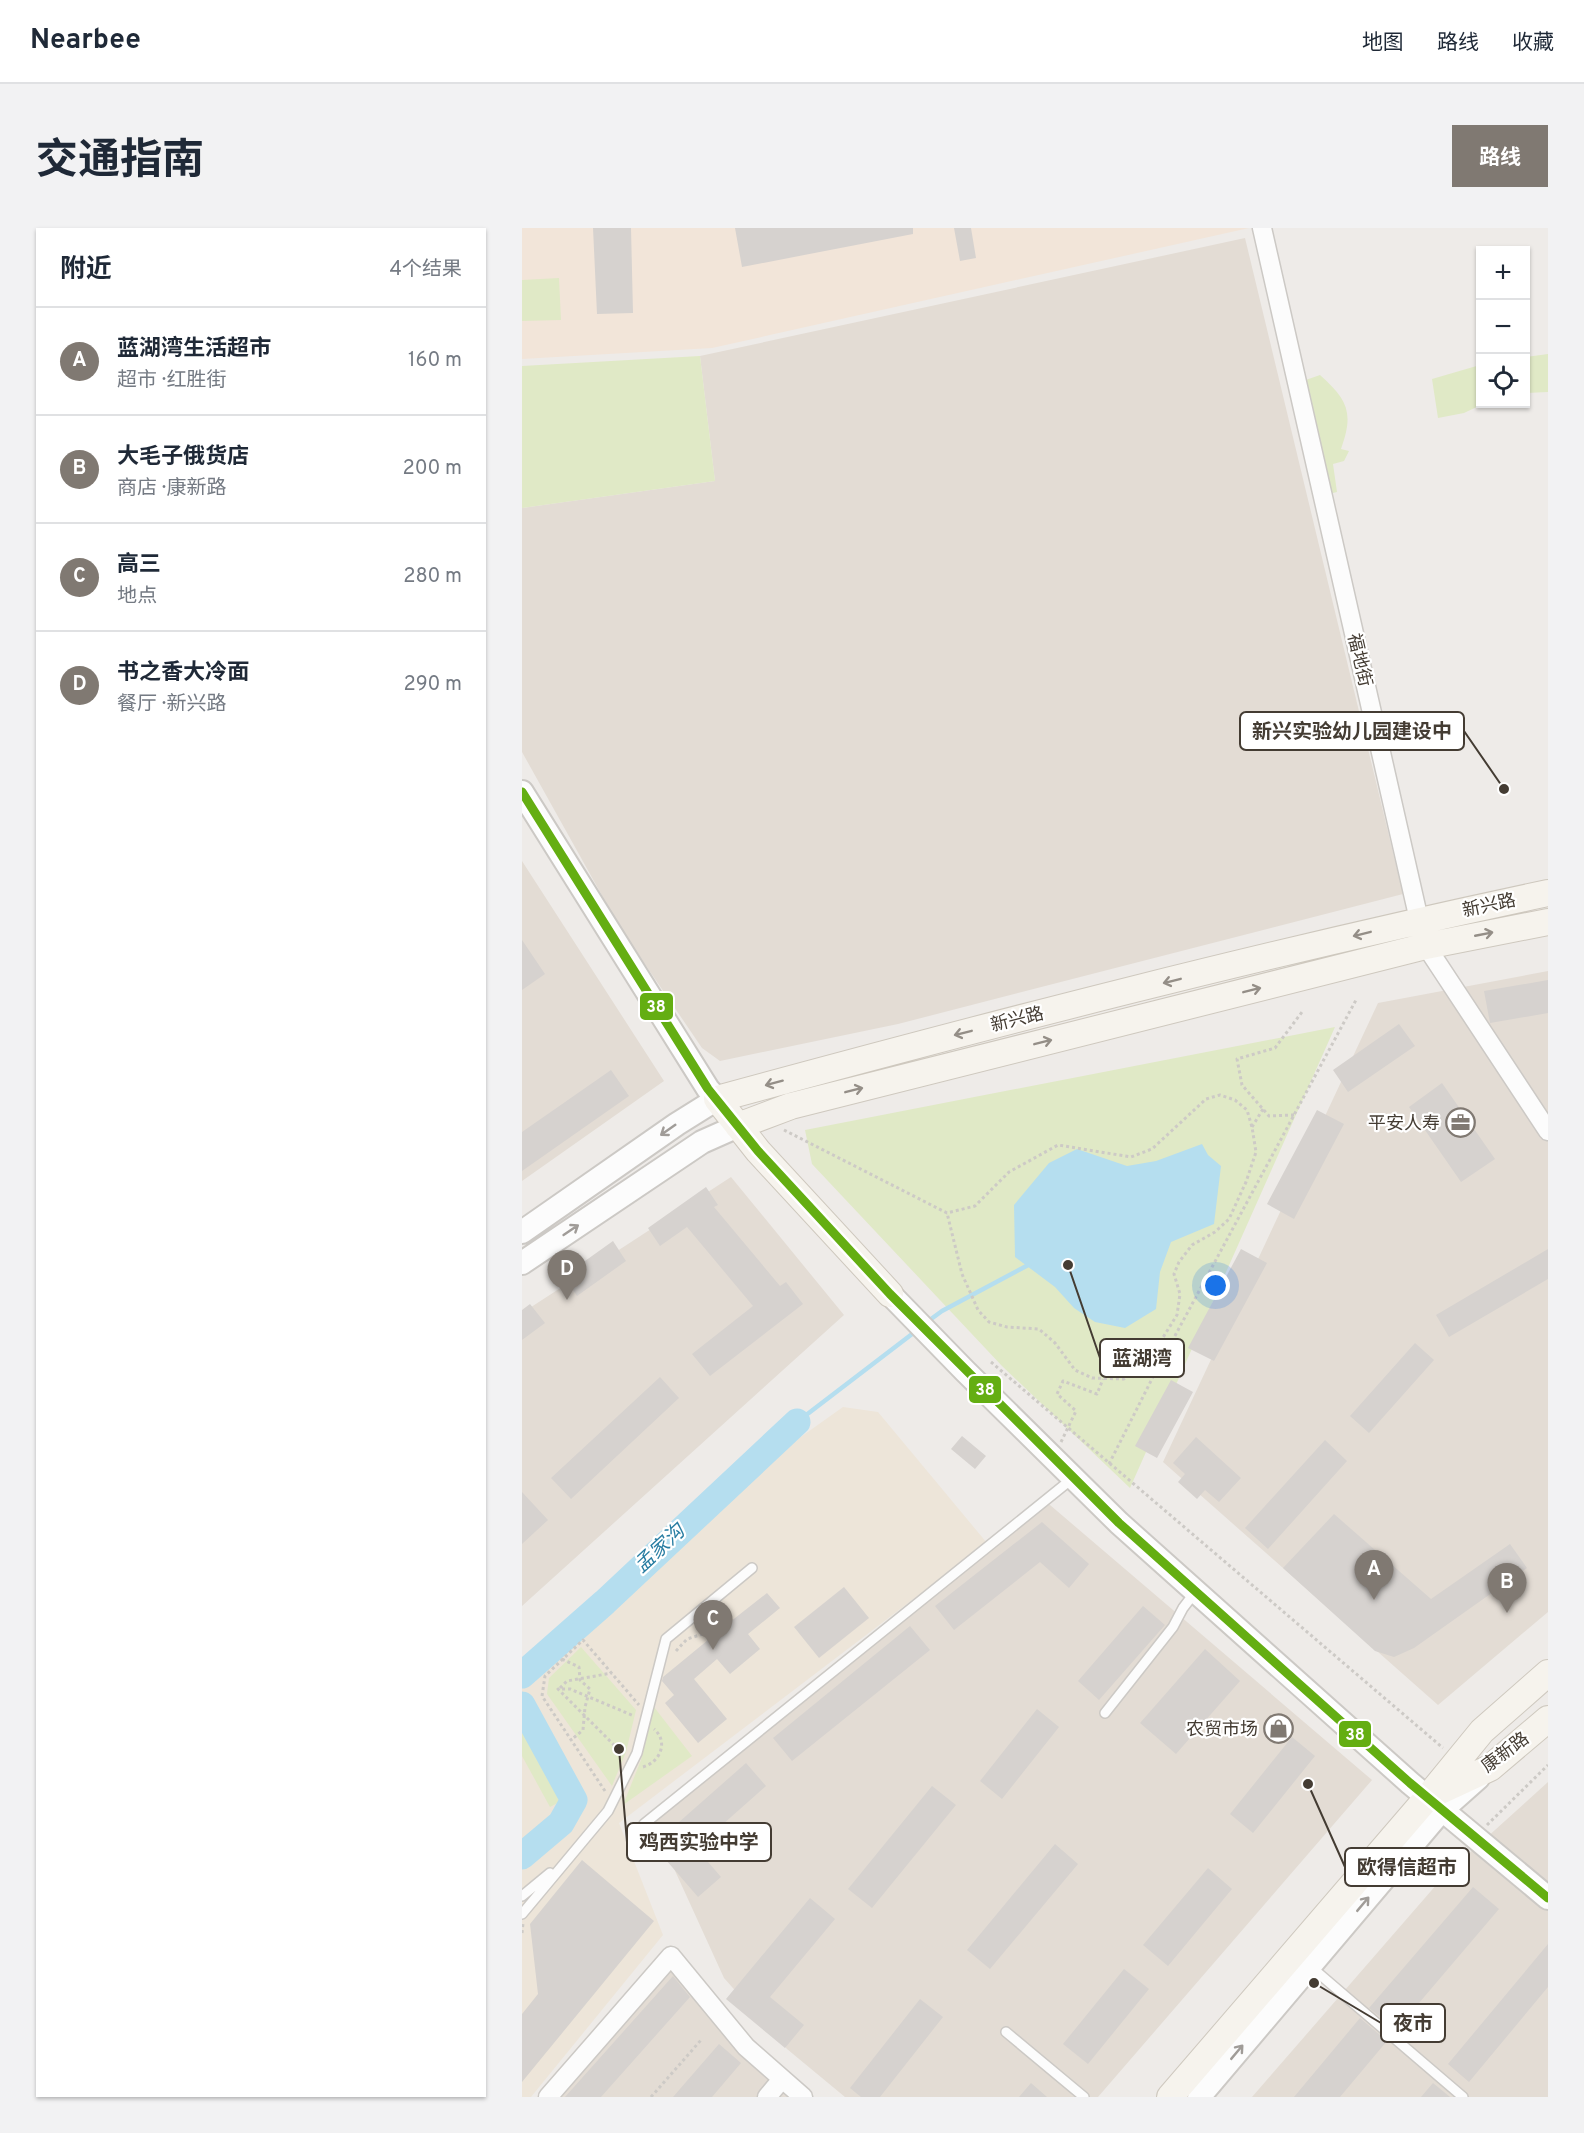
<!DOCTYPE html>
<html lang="zh">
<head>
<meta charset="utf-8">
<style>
	:root { --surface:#fff; --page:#f2f2f3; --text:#1f2937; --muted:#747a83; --line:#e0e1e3; --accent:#807972 }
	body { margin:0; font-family:Overpass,"Noto Sans SC",sans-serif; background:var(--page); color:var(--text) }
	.controls { position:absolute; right:18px; top:18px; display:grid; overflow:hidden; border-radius:0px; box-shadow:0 2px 4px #0004 }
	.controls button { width:54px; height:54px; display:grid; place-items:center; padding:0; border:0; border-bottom:2px solid var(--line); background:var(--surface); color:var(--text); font:30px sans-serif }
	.you { position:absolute; left:694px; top:1058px; width:21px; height:21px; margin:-15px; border:4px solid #fff; border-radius:50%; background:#1a73e8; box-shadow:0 0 0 9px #1a73e833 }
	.badge { display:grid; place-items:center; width:39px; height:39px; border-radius:50%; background:var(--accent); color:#fff; font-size:20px; font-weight:700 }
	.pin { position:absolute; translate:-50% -50px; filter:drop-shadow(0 2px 3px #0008) }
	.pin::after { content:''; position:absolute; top:32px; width:21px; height:18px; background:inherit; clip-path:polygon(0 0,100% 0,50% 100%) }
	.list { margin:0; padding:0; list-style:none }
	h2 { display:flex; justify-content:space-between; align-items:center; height:78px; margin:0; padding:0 24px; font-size:26px }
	h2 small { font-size:20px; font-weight:400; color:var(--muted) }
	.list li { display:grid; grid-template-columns:39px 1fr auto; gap:18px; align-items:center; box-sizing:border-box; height:108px; padding:0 24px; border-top:2px solid var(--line) }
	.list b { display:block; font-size:22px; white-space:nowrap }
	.list p { margin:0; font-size:20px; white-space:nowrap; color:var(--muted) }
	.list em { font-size:20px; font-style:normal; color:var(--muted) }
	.icon { flex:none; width:33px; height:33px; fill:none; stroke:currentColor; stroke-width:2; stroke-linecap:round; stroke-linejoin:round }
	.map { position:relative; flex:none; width:1026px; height:1869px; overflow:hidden; border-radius:0px }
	header { display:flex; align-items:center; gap:36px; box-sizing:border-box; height:84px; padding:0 30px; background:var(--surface); border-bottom:2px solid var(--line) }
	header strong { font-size:28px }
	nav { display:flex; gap:33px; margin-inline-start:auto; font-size:21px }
	.intro { display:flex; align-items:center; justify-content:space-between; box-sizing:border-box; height:144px; padding:0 36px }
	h1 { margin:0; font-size:42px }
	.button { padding:15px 27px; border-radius:0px; background:var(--accent); color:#fff; font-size:21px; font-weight:700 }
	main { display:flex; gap:36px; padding:0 36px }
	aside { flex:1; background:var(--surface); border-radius:0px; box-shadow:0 2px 4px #0004 }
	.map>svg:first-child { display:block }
</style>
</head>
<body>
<header>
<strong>Nearbee</strong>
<nav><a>地图</a><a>路线</a><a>收藏</a></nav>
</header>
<div class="intro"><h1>交通指南</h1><a class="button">路线</a></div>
<main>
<aside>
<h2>附近<small>4个结果</small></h2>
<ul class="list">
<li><span class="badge">A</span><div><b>蓝湖湾生活超市</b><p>超市 · 红胜街</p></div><em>160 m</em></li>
<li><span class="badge">B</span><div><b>大毛子俄货店</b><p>商店 · 康新路</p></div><em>200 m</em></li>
<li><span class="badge">C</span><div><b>高三</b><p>地点</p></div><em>280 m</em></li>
<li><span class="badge">D</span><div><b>书之香大冷面</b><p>餐厅 · 新兴路</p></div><em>290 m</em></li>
</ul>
</aside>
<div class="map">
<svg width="1026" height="1869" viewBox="0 0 1026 1869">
	<rect width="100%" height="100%" fill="#eeebe8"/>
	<path fill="#e3dcd4" d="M723 10 881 666 376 796 198 833 180 820 97 698 0 524V280L193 253 178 128Z
		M0 633 142 853 0 953Z
		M1026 743V1384L916 1477 641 1234 856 775Z
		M209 949 322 1087 0 1378V1085Z
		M521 1271 850 1552 576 1869H323L265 1821 202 1750 128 1588Z
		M1026 1554V1869H730L922 1648Z
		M137 1729 286 1869H22Z"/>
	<path fill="#f2e5d9" d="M0 0H727L190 120 0 131Z"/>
	<path fill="#ede5d9" d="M321 1179 356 1184 465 1315 97 1595 141 1707 9 1869H0V1447L228 1245Z"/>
	<path fill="#e0e9c6" d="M37 50 39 92 0 93V52Z
		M1026 126V164L1004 165V129Z
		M178 128 193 253 0 280V138Z
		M958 137V176H961L942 185 916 190 910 151Z
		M798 147C826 172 832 185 819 221L827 223 822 233 811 236 815 264 803 267 778 154Z
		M813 799 608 1260 480 1138 290 936 283 902Z
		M59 1419 114 1482 104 1524 90 1558 25 1466 27 1450Z
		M132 1479 170 1528 101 1577 119 1532Z
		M0 1492 43 1571 28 1579 0 1528Z"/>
	<path fill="#b5deef" d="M680 916 686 927 699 938 692 996 649 1014 638 1044 634 1081 603 1100 573 1094 552 1080 533 1059 493 1029 492 977 527 935 555 921 605 938 634 933Z"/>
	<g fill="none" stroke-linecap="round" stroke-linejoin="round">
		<path stroke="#b5deef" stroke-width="4.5" d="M405 1094 420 1083 510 1035
			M275 1194 394 1103"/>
		<path stroke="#b5deef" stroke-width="27" d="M0 1447 83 1374 275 1194
			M0 1477 52 1572 39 1595 0 1628"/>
	</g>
	<path fill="#d6d2cf" d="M71 0H109L111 85 75 86Z
		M213 0H391V6L220 39Z
		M432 0H449L454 30 438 33Z
		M0 712 23 746 0 762Z
		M1026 752V785L968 795 962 763Z
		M877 796 893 818 826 864 811 842Z
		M89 842 107 868 0 943V904Z
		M920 855 973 931 939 954 887 879Z
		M795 882 822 896 772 991 745 976Z
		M184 959 196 977 192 979 258 1058 264 1054 281 1076 188 1148 170 1126 231 1078 165 999 138 1018 126 1000Z
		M91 1013 104 1033 55 1068 42 1048Z
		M719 1021 745 1035 692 1133 666 1120Z
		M1026 1021V1051L927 1109 914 1087Z
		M8 1076 23 1095 0 1112V1082Z
		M893 1115 912 1132 847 1205 828 1188Z
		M138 1149 157 1170 49 1271 29 1250Z
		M649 1152 671 1164 635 1230 613 1218Z
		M440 1208 464 1228 453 1241 429 1221Z
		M674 1209 719 1250 697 1274 683 1262 675 1271 656 1254 663 1246 651 1235Z
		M803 1212 825 1233 746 1321 723 1300Z
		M0 1264 26 1292 0 1316Z
		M812 1286 909 1371 988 1316 1005 1340 892 1420 872 1429 853 1423 761 1340Z
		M520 1294 567 1336 547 1360 518 1334 432 1402 413 1378Z
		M322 1359 347 1390 297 1430 272 1399Z
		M245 1365 258 1380 226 1406 238 1421 208 1446 195 1431 172 1451 205 1491 176 1515 143 1475 152 1467 140 1453 141 1449 186 1412 181 1406 182 1392 191 1385H200L208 1394Z
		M621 1378 643 1397 577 1472 556 1453Z
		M388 1398 408 1422 270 1533 251 1510Z
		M683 1421 718 1453 654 1526 618 1495Z
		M515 1481 537 1499 480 1571 458 1553Z
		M770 1509 793 1528 731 1605 708 1586Z
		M224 1535 244 1558 174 1620 199 1649 176 1669 131 1617Z
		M410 1558 434 1577 350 1680 326 1661Z
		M533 1616 556 1636 468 1741 445 1722Z
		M60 1632 132 1693 0 1854V1786L16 1766 8 1696Z
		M686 1640 710 1661 646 1738 621 1717Z
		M951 1659 977 1681 874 1802 847 1780Z
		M288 1670 313 1691 248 1769 282 1797 263 1820 204 1771Z
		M1026 1716V1759L947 1854 926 1836Z
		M602 1741 627 1761 566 1836 541 1816Z
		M151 1748 168 1769 79 1869H43Z
		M398 1771 421 1789 358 1869H339L328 1860Z
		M838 1790 865 1813 818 1869H772Z
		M197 1816 219 1835 190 1869H151Z
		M509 1855 525 1869H497Z
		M911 1855 928 1869H899Z"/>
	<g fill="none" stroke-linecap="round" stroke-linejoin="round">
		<defs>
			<path id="service" d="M583 1485 651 1399 661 1380 674 1363
				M122 1596 551 1250
				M0 1668 28 1645
				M0 1686 86 1583 115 1525 144 1411 230 1340
				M788 1738 941 1869
				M484 1804 562 1869"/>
			<path id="minor" d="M740 0 897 692 904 718 1026 903
				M26 1869 149 1728 224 1819 281 1869
				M245 1869 260 1851"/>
			<path id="tertiary" d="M0 564 186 861 195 871 155 896 0 1004
				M0 1035 180 914 216 898
				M368 1066 443 1143 597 1295 888 1555 1026 1670
				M677 1869 920 1582 956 1550"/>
			<path id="secondary" d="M216 898 269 878 904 718 1026 694
				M368 1066 236 923 195 871C470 796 747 724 1026 665
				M914 1565 968 1540 1026 1491
				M648 1869 906 1569 960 1503 1026 1445"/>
		</defs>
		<use href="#service" stroke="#ccc9c5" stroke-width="12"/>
		<use href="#minor" stroke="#ccc9c5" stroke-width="21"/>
		<use href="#tertiary" stroke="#ccc9c5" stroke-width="26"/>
		<use href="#secondary" stroke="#cec8be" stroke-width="28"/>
		<path stroke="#cdcac6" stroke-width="3" stroke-dasharray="3 3" stroke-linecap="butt" d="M772 887 747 888 720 857 715 831 753 820 780 784
			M730 899 741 881
			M262 902 425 985 453 978 487 944 536 917 609 929 630 921 684 871 698 867 713 872 725 882 730 899 734 924 724 954 707 991 693 1004 670 1017 657 1034 652 1046 658 1066 655 1087 635 1119 602 1151 570 1150 553 1142 533 1115 517 1101 485 1099 467 1094 456 1082 440 1046 425 985
			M469 1134 921 1520
			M539 1214 554 1183 535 1166 541 1153 575 1166 581 1151
			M587 1236 634 1143 834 772
			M154 1423 165 1411 181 1406
			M40 1431 57 1439 58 1452 68 1461 63 1479 61 1502 49 1512
			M38 1460 45 1453 90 1445
			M101 1526 36 1461H48L112 1488
			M121 1539C138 1534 147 1514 132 1501
			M83 1563 20 1468 23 1448 61 1412 117 1477
			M965 1597 1026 1537
			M0 1705 1 1695
			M129 1869 179 1812"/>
		<use href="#service" stroke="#fcfcfc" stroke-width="9"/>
		<use href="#minor" stroke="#fcfcfc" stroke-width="18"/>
		<use href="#tertiary" stroke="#fcfcfc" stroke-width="22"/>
		<use href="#secondary" stroke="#f6f3ed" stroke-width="26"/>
		<defs>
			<path id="bus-1" d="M0 564 186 861 236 923 368 1066 597 1295 888 1555 1026 1670"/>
		</defs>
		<use href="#bus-1" stroke="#fff" stroke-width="14"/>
		<use href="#bus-1" stroke="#64ae12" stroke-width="9"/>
	</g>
	<defs><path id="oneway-shaft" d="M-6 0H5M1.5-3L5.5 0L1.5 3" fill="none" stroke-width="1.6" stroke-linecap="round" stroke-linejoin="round" transform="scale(1.5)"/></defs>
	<g stroke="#948e87">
		<use href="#oneway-shaft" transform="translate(840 706) rotate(166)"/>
		<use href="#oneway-shaft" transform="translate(962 706) rotate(-11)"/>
		<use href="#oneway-shaft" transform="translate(650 753) rotate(166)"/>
		<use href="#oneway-shaft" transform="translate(730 762) rotate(-14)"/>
		<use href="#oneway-shaft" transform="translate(441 805) rotate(166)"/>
		<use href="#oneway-shaft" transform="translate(521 814) rotate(-14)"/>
		<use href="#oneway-shaft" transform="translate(252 855) rotate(165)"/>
		<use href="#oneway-shaft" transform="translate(332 862) rotate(-14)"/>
	</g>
	<g stroke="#a09c98">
		<use href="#oneway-shaft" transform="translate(146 902) rotate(145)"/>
		<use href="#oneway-shaft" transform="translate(49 1002) rotate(-34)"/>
		<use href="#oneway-shaft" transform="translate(841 1676) rotate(-50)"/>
		<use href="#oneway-shaft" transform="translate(715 1824) rotate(-50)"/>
	</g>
	<defs>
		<symbol id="office-ring" viewBox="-11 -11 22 22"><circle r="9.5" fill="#fff" stroke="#807972" stroke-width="1.5"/><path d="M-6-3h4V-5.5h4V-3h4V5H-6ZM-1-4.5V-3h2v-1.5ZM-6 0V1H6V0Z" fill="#807972"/></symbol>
		<symbol id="shop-ring" viewBox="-11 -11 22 22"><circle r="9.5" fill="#fff" stroke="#807972" stroke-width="1.5"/><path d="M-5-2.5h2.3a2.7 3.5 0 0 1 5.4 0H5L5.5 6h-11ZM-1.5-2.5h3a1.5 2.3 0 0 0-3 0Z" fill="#807972"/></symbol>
	</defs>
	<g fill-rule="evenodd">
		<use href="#office-ring" x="922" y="878" width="33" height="33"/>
		<use href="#shop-ring" x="740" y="1484" width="33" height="33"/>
	</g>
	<g text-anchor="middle" stroke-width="4.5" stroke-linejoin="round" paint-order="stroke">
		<g font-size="18" fill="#443c33" stroke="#fff">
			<text transform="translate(838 432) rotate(77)" y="6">福地街</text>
			<text transform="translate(967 677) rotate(-12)" y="6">新兴路</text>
			<text transform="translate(495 791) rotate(-14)" y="6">新兴路</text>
			<text transform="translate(983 1524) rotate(-37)" y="6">康新路</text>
		</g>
		<g font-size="18" fill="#443c33" stroke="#fff" text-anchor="end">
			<text x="918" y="901">平安人寿</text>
			<text x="736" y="1507">农贸市场</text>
		</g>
		<g font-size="20" font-style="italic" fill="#287da2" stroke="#fff">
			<text transform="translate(137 1320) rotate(-43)" y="7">孟家沟</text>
		</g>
	</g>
	<path fill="none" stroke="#443c33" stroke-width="2" d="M982 561L942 503M546 1037L578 1130M97 1521L105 1614M786 1556L823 1639M792 1755L859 1795"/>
	<g fill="#443c33" stroke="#fff" stroke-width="2">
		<circle cx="982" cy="561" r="6"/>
		<circle cx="546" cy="1037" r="6"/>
		<circle cx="97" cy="1521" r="6"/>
		<circle cx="786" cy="1556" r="6"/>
		<circle cx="792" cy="1755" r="6"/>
	</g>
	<g fill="#fff" stroke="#443c33" stroke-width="2">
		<rect x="718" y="484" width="224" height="38" rx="6"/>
		<rect x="578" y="1111" width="84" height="38" rx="6"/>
		<rect x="105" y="1595" width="144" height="38" rx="6"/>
		<rect x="823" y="1620" width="124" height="38" rx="6"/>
		<rect x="859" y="1776" width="64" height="38" rx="6"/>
	</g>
	<g font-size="20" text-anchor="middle" font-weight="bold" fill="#443c33">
		<text x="830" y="510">新兴实验幼儿园建设中</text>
		<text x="620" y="1137">蓝湖湾</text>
		<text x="177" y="1621">鸡西实验中学</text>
		<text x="885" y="1646">欧得信超市</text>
		<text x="891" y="1802">夜市</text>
	</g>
	<g stroke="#fff" stroke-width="2">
		<rect x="117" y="764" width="35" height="29" rx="6" fill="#64ae12"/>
		<rect x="446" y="1147" width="34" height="29" rx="6" fill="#64ae12"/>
		<rect x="816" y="1492" width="34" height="28" rx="6" fill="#64ae12"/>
	</g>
	<g font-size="16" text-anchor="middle" font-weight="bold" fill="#fff">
		<text x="134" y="784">38</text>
		<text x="463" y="1167">38</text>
		<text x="833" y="1512">38</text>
	</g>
</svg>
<div class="controls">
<button>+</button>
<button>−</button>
<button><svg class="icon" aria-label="locate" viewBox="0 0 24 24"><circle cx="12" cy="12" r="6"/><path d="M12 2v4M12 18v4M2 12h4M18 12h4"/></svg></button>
</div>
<div class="you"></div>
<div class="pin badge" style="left:852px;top:1372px">A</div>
<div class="pin badge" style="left:985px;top:1385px">B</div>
<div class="pin badge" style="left:191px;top:1422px">C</div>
<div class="pin badge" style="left:45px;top:1072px">D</div>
</div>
</main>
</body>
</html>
